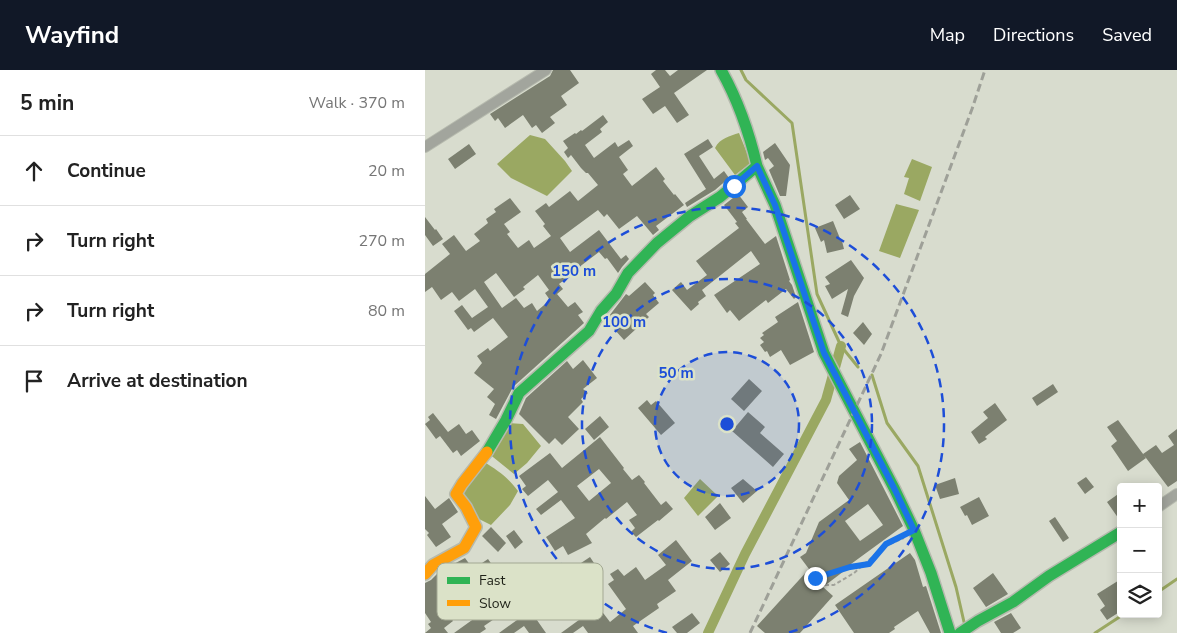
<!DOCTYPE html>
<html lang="en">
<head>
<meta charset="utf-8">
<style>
	:root { --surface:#fff; --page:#f6f6f6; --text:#222; --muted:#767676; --line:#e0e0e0; --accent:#111827 }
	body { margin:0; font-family:"Nunito Sans",sans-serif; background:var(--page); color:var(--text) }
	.controls { position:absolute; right:15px; bottom:15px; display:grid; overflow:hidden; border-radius:5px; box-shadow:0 2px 12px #0003 }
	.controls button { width:45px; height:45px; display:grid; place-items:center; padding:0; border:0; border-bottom:1px solid var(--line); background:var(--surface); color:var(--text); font:25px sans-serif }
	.stop { position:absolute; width:15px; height:15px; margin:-11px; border:4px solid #1a73e8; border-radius:50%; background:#fff }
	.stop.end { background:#1a73e8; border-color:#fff; box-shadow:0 1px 5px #0008 }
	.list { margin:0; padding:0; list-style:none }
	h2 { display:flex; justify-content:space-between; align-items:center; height:65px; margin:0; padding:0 20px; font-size:21px }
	h2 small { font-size:16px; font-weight:400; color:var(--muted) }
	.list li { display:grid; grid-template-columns:32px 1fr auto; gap:15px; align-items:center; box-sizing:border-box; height:70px; padding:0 20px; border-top:1px solid var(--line) }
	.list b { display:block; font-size:19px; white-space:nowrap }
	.list em { font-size:16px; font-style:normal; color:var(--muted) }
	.icon { flex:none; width:28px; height:28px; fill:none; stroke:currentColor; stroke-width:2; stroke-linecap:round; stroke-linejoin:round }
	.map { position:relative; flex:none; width:752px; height:563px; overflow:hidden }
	header { display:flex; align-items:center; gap:30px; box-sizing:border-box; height:70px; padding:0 25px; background:var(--accent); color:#fff }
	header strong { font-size:24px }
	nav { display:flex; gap:28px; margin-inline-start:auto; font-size:18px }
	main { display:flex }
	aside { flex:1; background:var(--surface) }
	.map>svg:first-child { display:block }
</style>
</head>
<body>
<header>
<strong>Wayfind</strong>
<nav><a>Map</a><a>Directions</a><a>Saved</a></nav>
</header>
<main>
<aside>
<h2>5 min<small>Walk · 370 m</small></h2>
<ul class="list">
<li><svg class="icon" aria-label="ahead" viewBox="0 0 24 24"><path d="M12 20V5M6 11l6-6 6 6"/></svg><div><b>Continue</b></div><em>20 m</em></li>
<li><svg class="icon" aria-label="right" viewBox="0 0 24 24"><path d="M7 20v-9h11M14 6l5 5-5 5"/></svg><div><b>Turn right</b></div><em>270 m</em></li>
<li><svg class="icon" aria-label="right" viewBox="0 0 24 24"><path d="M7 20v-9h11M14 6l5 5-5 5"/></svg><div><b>Turn right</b></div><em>80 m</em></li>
<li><svg class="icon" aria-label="arrive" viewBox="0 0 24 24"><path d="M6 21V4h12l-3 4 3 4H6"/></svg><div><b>Arrive at destination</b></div></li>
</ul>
</aside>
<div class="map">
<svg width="752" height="563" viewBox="0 0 752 563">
	<rect width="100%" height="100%" fill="#d8dcce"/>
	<path fill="#9aa862" d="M314 63 326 93 310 105 290 78C295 68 305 66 314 63Z
		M105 65 120 69 140 91 147 101 122 126 86 108 72 94Z
		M487 89 507 97 495 131 479 124 484 108 479 107Z
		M471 134 494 140 475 188 454 181Z
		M82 353 98 354 116 376 102 393 89 404 63 383Z
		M58 391C73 401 82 406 93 421L85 435 66 455 50 447 34 422Z
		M275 409 293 426 273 446 259 428Z"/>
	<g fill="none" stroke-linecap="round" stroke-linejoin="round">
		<path stroke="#9aa862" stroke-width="3" d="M316 0 321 10 367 53 392 224 416 276 433 297
			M447 305 462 353 493 396 531 517 539 552 541 555
			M733 522 752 509
			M670 563 699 544"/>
		<path stroke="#9aa862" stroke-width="10" d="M283 563 320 484 401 330 416 276"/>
	</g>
	<path fill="#7c8070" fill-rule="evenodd" d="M128 0H145L154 13 136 26 142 35 125 47 130 53 117 63 111 55 107 58 98 45 80 58 73 48 70 51 65 44 125 6Z
		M231 0H240L245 6 253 0H282L249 23 264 45 252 53 240 36 228 44 217 29 235 17 226 4Z
		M178 45 183 52 175 59 177 62 160 75 169 88 190 72 193 77 204 70 208 76 194 87 203 100 198 104 207 116 231 97 240 109 238 111 249 125 250 124 259 135 231 156 234 160 228 165 212 146 194 159 182 144 179 147 173 140 135 168 145 182 174 160 196 189 201 185 204 189 197 197 193 203 182 188 180 189 174 182 149 201 150 202 134 214 138 219 132 224 143 237 150 232 158 242 153 245 159 253 88 317 71 349 64 345 70 334 62 327 69 319 49 303 57 293 52 286 63 278 65 281 83 267 68 248 49 262 46 258 43 260 29 241 37 235 47 248 63 237 50 219 34 231 27 222 16 230 7 217 0 222V204L25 184 17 174 29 165 41 181 55 171 49 164 63 153 61 149 71 142 69 139 85 128 96 142 79 154 85 162 82 164 93 178 104 170 109 178 126 166 118 156 120 154 110 141 121 133 124 137 145 121 153 131 173 115 163 103H161L156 98 146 85 143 88 139 82 143 78 138 71 150 63 151 64 156 60 157 61ZM71 203 89 227 100 219 98 217 113 205 124 220 120 223 125 230 112 241 107 233 99 238 91 228 77 238 59 212Z
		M283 69 288 77 274 86 289 109 299 101 304 108 290 120 262 137 260 133 281 119 259 84Z
		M350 73 365 95 361 126H355L344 100 349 96 343 88 340 90 338 82Z
		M44 74 51 84 30 99 23 89Z
		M313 124 323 137 317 142 322 149H321L340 174 351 166 365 210 364 211 367 215 371 227 369 229 361 219 343 233 341 230 314 251 305 240 302 243 289 225 335 194 326 181 277 220 281 226 273 232 274 234 266 241 247 220 256 212 262 220 282 205 271 191 314 158 310 153 312 152 299 135Z
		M425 125 435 139 419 149 410 135Z
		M0 147 10 160 11 159 18 169 8 176 0 165Z
		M408 151 416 171H417L419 179 402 183 399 170 396 172 390 158Z
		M426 190 439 208 429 226 423 247 416 244 423 219 407 229 400 216 405 214 400 207Z
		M220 212 230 223 228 225 234 233 221 244 224 247 199 270 181 250 201 224 204 226Z
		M373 232 389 282 365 295 356 280 345 287 342 281 340 282 335 275 339 272 335 268 339 265 337 263 353 252 350 247Z
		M438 252 447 264 439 275 428 263Z
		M158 290 172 308 158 319 163 323 156 329 158 332 143 347 154 359 137 375 130 368 124 374 94 344 101 328 142 291 148 299Z
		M324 309 337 321 319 341 306 329Z
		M628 314 633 322 612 336 607 328Z
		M222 330 226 335 231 331 250 353 236 365 213 338Z
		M570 333 582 350 560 367 562 369 554 374 546 362 563 348 558 342Z
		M323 342 340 357 335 363 359 384 348 397 307 361Z
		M8 343 23 362 34 354 41 364 47 360 55 371 36 386 32 380 28 383 15 366 11 369 0 354 5 350 3 347Z
		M175 346 184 357 169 370 160 359Z
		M693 350 721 388 703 401 686 376 692 371 682 357Z
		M752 359V411L743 417 718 384 731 375 737 383 749 375 743 366Z
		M175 367 199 398 198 399 207 410 214 405 220 412 219 413 236 435 241 431 248 439 234 451 233 450 211 467 206 462 210 458 204 450 212 445 202 432 181 449 180 448 161 464 167 473 143 485 138 476 130 481 121 467 150 448 136 430 116 445 111 439 133 422 123 410 103 426 97 419 101 416 94 406 125 383 137 398ZM174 399 186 413 164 431 152 416Z
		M435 372 478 456 426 494 427 495 398 517 408 526 375 563H340L332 556 384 499 375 487 381 483 394 452 424 430 412 413 414 406 432 390 424 379ZM443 434 458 455 435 471 420 451Z
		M661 407 669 417 660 424 652 413Z
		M530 408 534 424 515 429 510 415Z
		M318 409 332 421 318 433 306 418Z
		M696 422V452L682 432Z
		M0 426 10 439 24 428 33 442 17 454 26 467 11 477 2 465 4 463 0 459Z
		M554 427 564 446 547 455 542 445 540 446 535 437Z
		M295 433 306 448 290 460 280 447Z
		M630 447 644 468 638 472 624 451Z
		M66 457 81 473 73 482 57 466Z
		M89 460 98 472 90 479 81 466Z
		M251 470 267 491 243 510 251 521 232 534 234 538 208 556 213 563H163L158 556 148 563H136L158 547 154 541 169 531 185 552 201 539 183 514 189 510 185 504 193 499 199 506 211 497 220 510 241 495 233 485Z
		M295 482 305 494 295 502 285 490Z
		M485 483 490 490 498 517 501 516 516 563H505L493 541 469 557 470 559 464 563H429L410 535Z
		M165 487 171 496 159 504 153 495Z
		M40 488 48 499 63 489 76 508 39 540 30 527 18 536 28 551 19 558 23 563H0L6 558 3 554 6 552 0 543V513L6 510 14 502Z
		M568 503 583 524 561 537 548 518Z
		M83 507 97 526 113 513 118 520 106 528 113 539 107 543 121 563H104L99 556 89 563H74L99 545 89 531 86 532 73 514Z
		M696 509V541L682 550 675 540 680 536 672 524Z
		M68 535 75 545 59 556 61 559 55 563H29Z
		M267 543 275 553 262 563H252L247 557Z
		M586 543 596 558 588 563H576L569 552Z"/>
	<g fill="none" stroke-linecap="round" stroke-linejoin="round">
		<defs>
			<path id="street" d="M0 77 121 0
				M733 437 752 424"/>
			<path id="fast" d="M332 96 350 135 399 283 470 420 489 460 506 503 525 563
				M62 382 81 350 94 323 164 261 176 241 191 224 203 203 232 173 265 146 295 127 332 96C324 62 313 30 296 0
				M535 563 553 551 588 532 624 506 696 462"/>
			<path id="slow" d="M0 504 8 495 39 478 51 457 41 437 31 424 37 414 62 382"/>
		</defs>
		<use href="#street" stroke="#b6baae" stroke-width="12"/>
		<use href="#fast" stroke="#b6baae" stroke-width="14"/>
		<use href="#slow" stroke="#b6baae" stroke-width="14"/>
		<path stroke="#a1a29a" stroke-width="2" stroke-dasharray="4 2.5" stroke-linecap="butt" d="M460 475 478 466
			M391 508 425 497 444 494 458 477 479 468
			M400 515H409L429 503 453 482"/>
		<use href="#street" stroke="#a2a59d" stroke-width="10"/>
		<use href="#fast" stroke="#30b455" stroke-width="11"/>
		<use href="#slow" stroke="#ff9f0a" stroke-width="11"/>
		<path stroke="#9ea098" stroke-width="3" stroke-dasharray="8 4" stroke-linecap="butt" d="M325 563 456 284 547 39 560 0"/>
	</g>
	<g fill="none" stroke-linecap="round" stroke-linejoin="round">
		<path stroke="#1a73e8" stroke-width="6" d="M309 116 332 96 350 135 399 283 470 420 489 460 461 474 444 494 425 497 390 508"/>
	</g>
	<circle cx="302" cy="354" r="72" fill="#1d4ed8" fill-opacity=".12"/>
	<g fill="none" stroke="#1d4ed8" stroke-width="2.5" stroke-dasharray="9 6">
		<circle cx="302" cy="354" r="72"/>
		<circle cx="302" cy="354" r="145"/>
		<path d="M242 563A217 217 0 1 1 362 563"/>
	</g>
	<rect x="12" y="493" width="166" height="57" rx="8" fill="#dbe2c8" stroke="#a3a893" stroke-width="1"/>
	<rect x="22" y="507" width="23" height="7" fill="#30b455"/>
	<rect x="22" y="530" width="23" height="6" fill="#ff9f0a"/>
	<g font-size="14" fill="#1f2218">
		<text x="54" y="515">Fast</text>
		<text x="54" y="538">Slow</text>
	</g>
	<circle cx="302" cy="354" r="8" fill="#1d4ed8" stroke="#dbe2c8" stroke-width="2.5"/>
	<g font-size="15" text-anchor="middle" font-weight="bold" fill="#1d4ed8" stroke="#dbe2c8" stroke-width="5" stroke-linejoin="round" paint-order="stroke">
		<text x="149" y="206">150 m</text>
		<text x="199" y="257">100 m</text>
		<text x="251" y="308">50 m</text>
	</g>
</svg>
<div class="controls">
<button>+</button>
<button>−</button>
<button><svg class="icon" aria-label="layers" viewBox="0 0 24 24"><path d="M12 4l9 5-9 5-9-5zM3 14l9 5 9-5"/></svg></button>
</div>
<div class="stop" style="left:309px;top:116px"></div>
<div class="stop end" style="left:390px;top:508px"></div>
</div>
</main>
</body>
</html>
